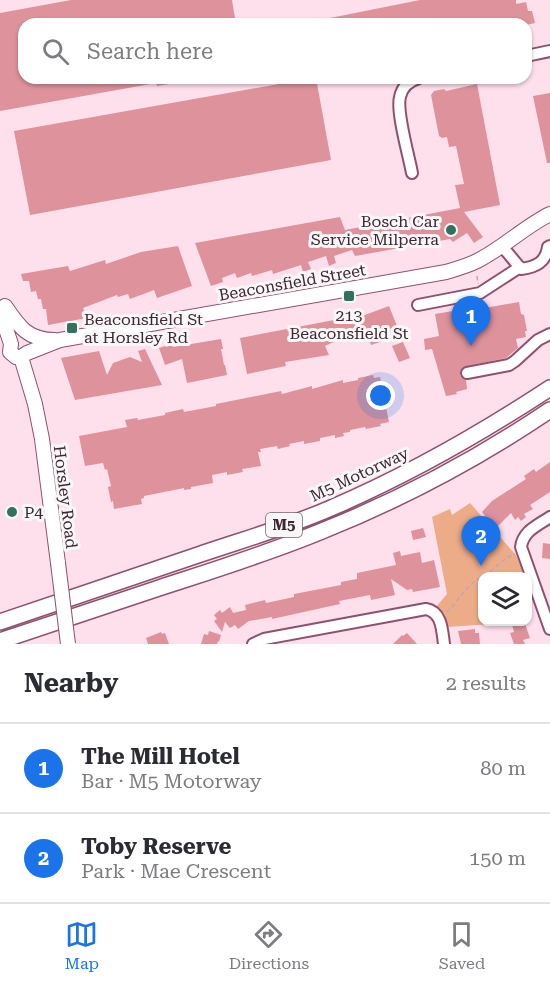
<!DOCTYPE html>
<html lang="en">
<head>
<meta charset="utf-8">
<style>
	:root { --surface:#fff; --page:#f2f2f3; --text:#2b2b33; --muted:#7c7c81; --line:#e1e1e2; --accent:#1a73e8 }
	body { margin:0; font-family:"Roboto Serif",serif; background:var(--page); color:var(--text) }
	.controls { position:absolute; right:18px; bottom:18px; display:grid; overflow:hidden; border-radius:12px; box-shadow:0 2px 4px #0004 }
	.controls button { width:54px; height:54px; display:grid; place-items:center; padding:0; border:0; border-bottom:2px solid var(--line); background:var(--surface); color:var(--text); font:30px sans-serif }
	.you { position:absolute; left:381px; top:396px; width:21px; height:21px; margin:-15px; border:4px solid #fff; border-radius:50%; background:#1a73e8; box-shadow:0 0 0 9px #1a73e833 }
	.badge { display:grid; place-items:center; width:39px; height:39px; border-radius:50%; background:var(--accent); color:#fff; font-size:20px; font-weight:700 }
	.pin { position:absolute; translate:-50% -50px; filter:drop-shadow(0 2px 3px #0008) }
	.pin::after { content:''; position:absolute; top:32px; width:21px; height:18px; background:inherit; clip-path:polygon(0 0,100% 0,50% 100%) }
	.list { margin:0; padding:0; list-style:none }
	h2 { display:flex; justify-content:space-between; align-items:center; height:78px; margin:0; padding:0 24px; font-size:26px }
	h2 small { font-size:20px; font-weight:400; color:var(--muted) }
	.list li { display:grid; grid-template-columns:39px 1fr auto; gap:18px; align-items:center; box-sizing:border-box; height:90px; padding:0 24px; border-top:2px solid var(--line) }
	.list b { display:block; font-size:22px; white-space:nowrap }
	.list p { margin:0; font-size:20px; white-space:nowrap; color:var(--muted) }
	.list em { font-size:20px; font-style:normal; color:var(--muted) }
	.icon { flex:none; width:33px; height:33px; fill:none; stroke:currentColor; stroke-width:2; stroke-linecap:round; stroke-linejoin:round }
	.map { position:relative; flex:none; width:550px; height:644px; overflow:hidden }
	.search { position:absolute; background:var(--surface); box-shadow:0 2px 4px #0004; left:18px; right:18px; top:18px; height:66px; display:flex; align-items:center; gap:15px; box-sizing:border-box; padding:0 21px; border-radius:18px; color:var(--muted); font-size:22px }
	.sheet { height:258px; background:var(--surface) }
	nav { display:flex; justify-content:space-around; align-items:center; box-sizing:border-box; height:84px; border-top:2px solid var(--line); background:var(--surface); font-size:16px; color:var(--muted) }
	nav a { display:grid; justify-items:center; gap:3px }
	nav .on { color:var(--accent) }
	.map>svg:first-child { display:block }
</style>
</head>
<body>
<div class="map">
<svg width="550" height="644" viewBox="0 0 550 644">
	<rect width="100%" height="100%" fill="#fee0ed"/>
	<path fill="#ecac88" d="M470 503 516 555 525 576H482V622H495L493 624 447 627 444 615 436 607 447 594 432 517 450 509 452 515Z"/>
	<path fill="#dd929c" d="M71 0H232L236 24H24V78H181V82L157 86 156 83 0 111V13Z
		M420 0H516V4L526 2 528 11H532L535 23 526 25 331 24 330 18Z
		M313 78H316L331 160 30 215 14 131Z
		M477 84 500 205 464 212 483 237 474 243 467 233 453 242 450 239 355 256 352 250 334 256 336 263 329 266 326 256 308 262 311 269 303 272 301 265 273 274 272 270 252 276 251 273 237 278 235 273 222 278 223 282 211 286 195 243 340 217 345 230 460 208 455 185 464 184 456 146 449 147 447 137 442 138 439 136 431 95 434 91 444 89 446 91Z
		M550 93V163H547L533 96Z
		M178 246 192 286 157 298 154 290 130 299 128 294 118 297 117 295 83 308 87 318 48 325 46 309H43L41 299H38L36 291 31 292 29 281H23L21 274 68 266 70 271 105 260 106 264 141 252Z
		M519 302 521 314 524 315 527 331H525L526 337 516 339 518 348 506 358 463 367 460 371V375L462 378 466 380 467 389 456 392 457 394 446 396 432 349 425 350 424 339 439 336 435 314 471 308V307L478 305 479 309Z
		M389 306 397 326 380 333 383 341 371 345 365 327 348 334 349 335 325 346 329 355 285 362 286 366 247 374 240 338 334 320 351 313 354 319Z
		M221 339 223 349H221L224 365H225L227 375 187 383 182 359 165 365 159 348 165 346 166 347 172 345 173 347Z
		M403 342 410 358 399 362 392 346Z
		M145 349 162 385 75 400 61 358 99 351 107 375 113 363 130 357 142 362 138 351Z
		M373 375 374 378 380 377 389 422 380 424 381 426 366 429 365 427 350 430V432L343 433 344 436 335 438V435L320 438V441L304 444V441L289 444 290 446 278 449 277 446 260 449 261 452H258L261 466 242 469 243 472 227 475V472L212 475 213 483 191 487V489L184 490V488L144 496V498L141 499 142 504 114 509 113 501 111 502 108 487 111 486 107 469 105 470 103 463 85 466 79 436 127 427 125 420 137 418 138 420 165 415V413L183 409 184 412 216 406V404L281 391 282 394 312 386V389L343 380V383L358 380V378Z
		M550 462V492L530 505 533 509 524 514 526 517 521 521 518 517 515 520 511 513 495 529 482 512 492 501 526 479 524 476 534 469 536 472Z
		M423 528 426 537 413 540 411 531Z
		M543 543 550 544V559L542 558Z
		M400 551 401 556 420 552 422 563 434 560 440 587 413 592 412 589 407 590 391 579 395 595 371 600 370 595 339 601 340 604 272 619V617L249 621 238 629 235 625 230 628 225 622 222 632 214 621 217 619 214 615 220 610 222 613 230 607 233 613 246 610 245 605 265 600 266 603 294 597V594L341 585V582L357 579V573L396 565 393 553Z
		M511 621H524L530 638 523 640 525 644H514L510 633 514 632Z
		M475 629V633H479L480 644H461L458 631Z
		M209 631 221 635 219 642 218 641 217 644H201L204 634 208 635Z
		M161 632 162 634 165 633 169 644H148L146 638Z
		M407 633 417 644H393L402 635 403 636Z"/>
	<g fill="none" stroke-linecap="round" stroke-linejoin="round">
		<defs>
			<path id="minor" d="M526 56 550 51
				M412 173C409 156 396 112 400 97 402 87 409 81 419 78
				M502 246 521 269C536 267 546 262 548 247L550 246
				M418 305 480 293 520 267
				M467 373 509 365 515 361 538 340 550 334
				M550 517C537 526 523 531 521 547L550 629
				M253 644 264 639 426 609C442 612 442 630 444 644"/>
			<path id="major" d="M5 306C19 327 28 340 55 340
				M0 311 11 344 10 352 16 357H21
				M21 357 27 353 60 340 446 272C456 269 467 266 477 261 503 248 524 227 550 214
				M21 357 35 404 42 439 58 563"/>
			<path id="highway" d="M0 622C66 600 132 577 198 555 242 540 288 527 331 508 408 475 480 434 550 388
				M0 641C53 623 106 606 159 588 214 570 269 553 322 531 402 499 479 458 550 410"/>
		</defs>
		<use href="#minor" stroke="#8f506e" stroke-width="14"/>
		<use href="#major" stroke="#8f506e" stroke-width="16"/>
		<use href="#highway" stroke="#8f506e" stroke-width="18"/>
		<path stroke="#c1a4b1" stroke-width="1.5" stroke-dasharray="4.5 3" stroke-linecap="butt" d="M477 276 478 284
			M484 576C495 569 502 559 515 554
			M446 612C461 600 463 587 482 577"/>
		<use href="#minor" stroke="#fff" stroke-width="10"/>
		<use href="#major" stroke="#fff" stroke-width="14"/>
		<use href="#highway" stroke="#fff" stroke-width="15"/>
		<defs>
			<path id="major-bridge" d="M58 563 68 644"/>
		</defs>
		<use href="#major-bridge" stroke="#8f506e" stroke-width="16" stroke-linecap="butt"/>
		<use href="#major-bridge" stroke="#fff" stroke-width="14"/>
	</g>
	<g fill="#32715e" stroke="#f7f7f7" stroke-width="2">
		<circle cx="451" cy="230" r="6"/>
		<rect x="343" y="290" width="12" height="12" rx="3"/>
		<rect x="66" y="322" width="12" height="12" rx="3"/>
		<circle cx="12" cy="512" r="6"/>
	</g>
	<g text-anchor="middle" stroke-width="6" stroke-linejoin="round" paint-order="stroke">
		<rect fill="#f7f7f7" stroke="#77646d" stroke-width="1.5" x="266" y="513" width="36" height="24" rx="4.5"/>
		<g font-size="15" font-weight="bold" fill="#402532">
			<text x="284" y="530">M5</text>
		</g>
		<g font-size="16" fill="#402532" stroke="#f7f7f7" text-anchor="start">
			<text x="439" y="227" text-anchor="end">Bosch Car<tspan x="439" dy="18">Service Milperra</tspan></text>
			<text x="349" y="321" text-anchor="middle">213<tspan x="349" dy="18">Beaconsfield St</tspan></text>
			<text x="84" y="325">Beaconsfield St<tspan x="84" dy="18">at Horsley Rd</tspan></text>
			<text x="24" y="518">P4</text>
		</g>
		<g font-size="16" fill="#402532" stroke="#f7f7f7">
			<text transform="translate(292 282) rotate(-10)" y="6">Beaconsfield Street</text>
			<text transform="translate(359 474) rotate(-25)" y="6">M5 Motorway</text>
			<text transform="translate(66 497) rotate(83)" y="6">Horsley Road</text>
		</g>
	</g>
</svg>
<div class="controls">
<button><svg class="icon" aria-label="layers" viewBox="0 0 24 24"><path d="M12 4l9 5-9 5-9-5zM3 14l9 5 9-5"/></svg></button>
</div>
<div class="you"></div>
<div class="pin badge" style="left:471px;top:346px">1</div>
<div class="pin badge" style="left:481px;top:566px">2</div>
<div class="search"><svg class="icon" aria-label="search" viewBox="0 0 24 24"><circle cx="10" cy="10" r="6"/><path d="M15 15l6 6"/></svg>Search here</div>
</div>
<section class="sheet">
<h2>Nearby<small>2 results</small></h2>
<ul class="list">
<li><span class="badge">1</span><div><b>The Mill Hotel</b><p>Bar · M5 Motorway</p></div><em>80 m</em></li>
<li><span class="badge">2</span><div><b>Toby Reserve</b><p>Park · Mae Crescent</p></div><em>150 m</em></li>
</ul>
</section>
<nav>
<a class="on"><svg class="icon" aria-label="map" viewBox="0 0 24 24"><path d="M3 6l6-2 6 2 6-2v14l-6 2-6-2-6 2zM9 4v14M15 6v14"/></svg>Map</a>
<a><svg class="icon" aria-label="directions" viewBox="0 0 24 24"><path d="M12 3l9 9-9 9-9-9zM9 14v-3h6M13 9l2 2-2 2"/></svg>Directions</a>
<a><svg class="icon" aria-label="saved" viewBox="0 0 24 24"><path d="M7 4h10v16l-5-4-5 4z"/></svg>Saved</a>
</nav>
</body>
</html>
